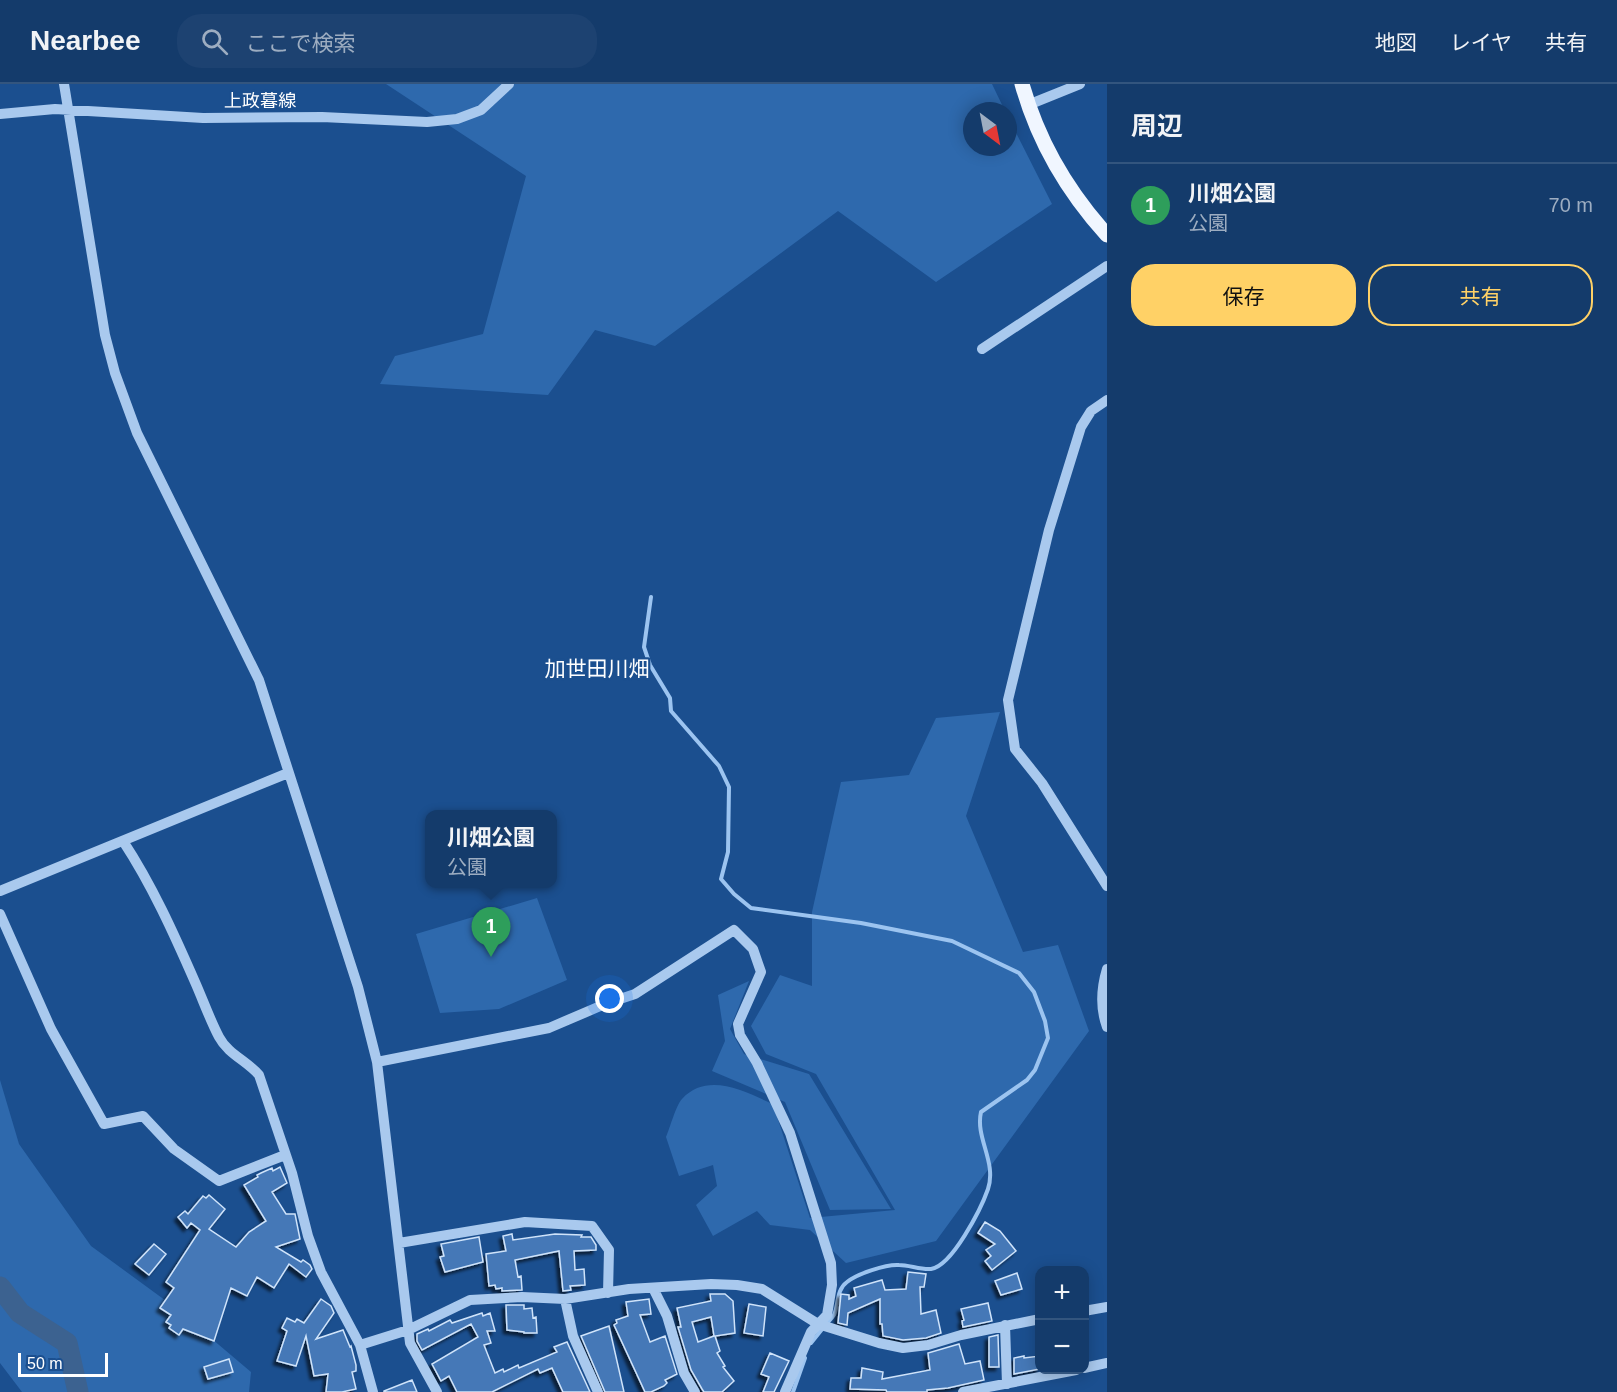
<!DOCTYPE html>
<html lang="ja">
<head>
<meta charset="utf-8">
<style>
	:root { --surface:#143b6b; --page:#1d4271; --text:#f1f3f6; --muted:#9dadc1; --line:#33557e; --accent:#ffd166 }
	body { margin:0; font-family:Arial,"Noto Sans JP",sans-serif; background:var(--page); color:var(--text) }
	.controls { position:absolute; right:18px; bottom:18px; display:grid; overflow:hidden; border-radius:12px; box-shadow:0 3px 15px #0003 }
	.controls button { width:54px; height:54px; display:grid; place-items:center; padding:0; border:0; border-bottom:2px solid var(--line); background:var(--surface); color:var(--text); font:30px sans-serif }
	.compass { position:absolute; left:963px; top:18px; width:54px; height:54px; border-radius:50%; background:var(--surface); box-shadow:0 3px 15px #0003; rotate:148deg }
	.scale { position:absolute; left:18px; bottom:15px; width:90px; box-sizing:border-box; padding-left:6px; border:3px solid #fff; border-top:0; font-size:16px; line-height:21px; white-space:nowrap; color:#fff; -webkit-text-stroke:4px #1b4f8f; paint-order:stroke }
	.you { position:absolute; left:610px; top:915px; width:21px; height:21px; margin:-15px; border:4px solid #fff; border-radius:50%; background:#1a73e8; box-shadow:0 0 0 9px #1a73e833 }
	.badge { display:grid; place-items:center; width:39px; height:39px; border-radius:50%; background:var(--accent); color:#fff; font-size:20px; font-weight:700 }
	.pin { position:absolute; translate:-50% -50px; filter:drop-shadow(0 2px 3px #0008) }
	.pin::after { content:''; position:absolute; top:32px; width:21px; height:18px; background:inherit; clip-path:polygon(0 0,100% 0,50% 100%) }
	.popup { position:absolute; left:425px; top:726px; width:132px; height:78px; box-sizing:border-box; display:grid; place-content:center; border-radius:12px; background:var(--surface); filter:drop-shadow(0 2px 4px #0005); font-size:20px; white-space:nowrap; color:var(--muted) }
	.popup b { font-size:22px; color:var(--text) }
	.popup::after { content:''; position:absolute; left:50%; top:100%; margin-left:-12px; border:12px solid transparent; border-top-color:var(--surface) }
	.list { margin:0; padding:0; list-style:none }
	h2 { display:flex; justify-content:space-between; align-items:center; height:78px; margin:0; padding:0 24px; font-size:26px }
	h2 small { font-size:20px; font-weight:400; color:var(--muted) }
	.list li { display:grid; grid-template-columns:39px 1fr auto; gap:18px; align-items:center; box-sizing:border-box; height:84px; padding:0 24px; border-top:2px solid var(--line) }
	.list b { display:block; font-size:22px; white-space:nowrap }
	.list p { margin:0; font-size:20px; white-space:nowrap; color:var(--muted) }
	.list em { font-size:20px; font-style:normal; color:var(--muted) }
	.actions { display:flex; gap:12px; padding:18px 24px }
	.actions a { flex:1; padding:14px 0; border:2px solid var(--accent); border-radius:24px; text-align:center; font-size:21px; color:var(--accent) }
	.actions .main { background:var(--accent); color:#111 }
	.icon { flex:none; width:33px; height:33px; fill:none; stroke:currentColor; stroke-width:2; stroke-linecap:round; stroke-linejoin:round }
	.map { position:relative; flex:none; width:1107px; height:1308px; overflow:hidden }
	header { display:flex; align-items:center; gap:36px; box-sizing:border-box; height:84px; padding:0 30px; background:var(--surface); border-bottom:2px solid var(--line) }
	header strong { font-size:28px }
	nav { display:flex; gap:33px; margin-inline-start:auto; font-size:21px }
	.search { width:420px; height:54px; background:var(--page); display:flex; align-items:center; gap:15px; box-sizing:border-box; padding:0 21px; border-radius:24px; color:var(--muted); font-size:22px }
	main { display:flex }
	aside { flex:1; background:var(--surface) }
	.map>svg:first-child { display:block }
</style>
</head>
<body>
<header>
<strong>Nearbee</strong>
<div class="search"><svg class="icon" aria-label="search" viewBox="0 0 24 24"><circle cx="10" cy="10" r="6"/><path d="M15 15l6 6"/></svg>ここで検索</div>
<nav><a>地図</a><a>レイヤ</a><a>共有</a></nav>
</header>
<main>
<div class="map">
<svg width="1107" height="1308" viewBox="0 0 1107 1308">
	<defs>
		<filter id="shadow"><feDropShadow dx="-3.5" dy="3.5" stdDeviation="1.5" flood-color="#0009"/></filter>
	</defs>
	<rect width="100%" height="100%" fill="#1b4f8f"/>
	<path fill="#2e69ad" d="M386 0H992L1005 27H972V63H1008V33L1052 120 936 198 838 127 655 262 595 246 548 311 380 300 395 272 483 250 526 92Z
		M1000 628 966 732 1023 868 1058 861 1089 947 936 1157 846 1179 810 1146 770 1141 757 1127 713 1152 696 1121 717 1102 713 1081 679 1092 666 1053C670 1044 676 1021 682 1015 708 987 745 1008 773 1020L810 1134 895 1126 816 990 766 970 751 942 780 891 812 902V828L841 698 909 691 936 634Z
		M537 814 567 896 499 925 440 929 416 850Z
		M749 897 730 945 744 970 809 990 891 1125 830 1126 785 1018 712 987 725 957 718 911Z
		M0 996 19 1060 91 1162 173 1222 251 1288 249 1308H22L0 1279Z"/>
	<g fill="none" stroke-linecap="round" stroke-linejoin="round">
		<path stroke="#9cc4f0" stroke-width="4" d="M651 513 644 563 650 581 670 614 671 627 719 682 729 703 728 768 721 795 734 810 751 824 861 839 952 857 1019 889 1034 908 1045 937 1048 954 1035 986 1027 996 981 1028C975 1054 997 1078 988 1105 981 1125 952 1182 931 1185 921 1186 909 1181 899 1181 886 1180 857 1190 847 1198 836 1206 839 1220 834 1231 832 1234 830 1236 828 1238
			M811 1259 823 1244
			M793 1308 805 1274"/>
		<path stroke="#3c6290" stroke-width="21" d="M0 1203 20 1229 67 1259 78 1308"/>
	</g>
	<path fill="#4478b7" stroke="#cfe3fa" stroke-width="1.5" fill-rule="evenodd" filter="url(#shadow)" d="M280 1083 287 1099 272 1108 286 1130H295L300 1155 276 1163 301 1178 303 1176 310 1181 312 1185 306 1193 289 1180 274 1204 257 1193 247 1212 231 1204 214 1257 183 1245 179 1251 169 1244 171 1241 166 1238 171 1231 160 1224 174 1204 166 1198 200 1146 191 1139 187 1144 178 1133 185 1127 188 1130 203 1112 206 1114 209 1111 225 1125 209 1145 236 1163 249 1148 266 1137 244 1101 258 1093 257 1091 261 1089 272 1084 273 1087Z
		M985 1138 1000 1147 1016 1167 992 1186 985 1177 991 1172 986 1166 995 1160 978 1149Z
		M512 1150 513 1156 555 1150 582 1151 581 1153H591L596 1161V1166L574 1167 575 1186 584 1185 585 1201 570 1202 571 1206 563 1207 559 1167 515 1176 518 1193 521 1192 522 1206 502 1207V1204L496 1205 495 1201 489 1202 486 1170 506 1167 503 1152Z
		M479 1153 483 1178 445 1188 440 1173 444 1172 441 1160Z
		M154 1160 166 1170 149 1191 135 1180Z
		M908 1188 926 1190 924 1203H920L921 1230 936 1226 941 1249 926 1254 903 1256 883 1252 882 1240H880V1215L848 1229 847 1241 838 1239 841 1210 849 1211V1215L856 1212 854 1204 882 1196 885 1206 906 1205Z
		M1017 1189 1022 1205 1001 1211 995 1197Z
		M710 1210H725L733 1217 735 1249 715 1252 720 1267 717 1269 725 1282 723 1283 734 1297 722 1308H704L702 1305 691 1286 678 1243H681L677 1224 711 1217ZM711 1233 714 1252 698 1258 692 1238Z
		M321 1215 331 1222 334 1229 316 1255 343 1246 350 1263 351 1262 356 1281V1287L352 1288 356 1305 342 1308H326L328 1290 314 1292 306 1252 296 1282 277 1277 287 1247 282 1244 287 1234 295 1238 297 1235 304 1239Z
		M649 1215 651 1230 640 1231 650 1258 665 1252 677 1290 665 1296 667 1299 664 1302 651 1308H645L614 1241 617 1239 616 1236 628 1232 626 1218Z
		M988 1219 992 1237 963 1243 962 1237 964 1236 961 1225Z
		M749 1220 766 1223 763 1252 744 1249Z
		M506 1221H524V1225L532 1224 533 1234 536 1233 537 1249H524V1248L507 1246Z
		M482 1229 483 1232 490 1229 495 1247H487L491 1259 484 1261 495 1289 503 1285 504 1288 518 1281 519 1284 557 1268 554 1263 567 1258 590 1308H563L552 1284 540 1289 538 1285 492 1308H457L449 1292 441 1297 432 1280 478 1253 471 1240 422 1266 417 1257V1250L428 1245 429 1247 450 1236 452 1239Z
		M609 1242 624 1308H605L581 1252Z
		M998 1251 999 1283H989V1253Z
		M959 1260 965 1280 980 1277 984 1296 948 1304 927 1306V1308H887L886 1306 850 1305 851 1294H861L862 1284 883 1288 882 1295 930 1286 928 1269Z
		M770 1269 789 1277 774 1308H763L769 1293 761 1290Z
		M1024 1272V1274L1040 1272V1285L1014 1290V1274Z
		M229 1275 233 1288 208 1295 204 1283Z
		M412 1296 417 1308H384V1307Z"/>
	<g fill="none" stroke-linecap="round" stroke-linejoin="round">
		<path stroke="#a9c9ee" stroke-width="10" d="M64 0 105 251 115 289 137 349 259 596 338 841 358 903 377 978 410 1259 437 1308
			M1028 21 1080 0
			M0 30 55 25 203 34 322 33 427 38 457 35 481 26 509 0
			M982 265 1107 182
			M1107 316 1091 327 1081 343 1049 446 1008 616 1015 665 1042 699 1107 802
			M123 757C152 801 174 850 195 898 203 916 210 936 219 953 228 970 247 977 259 991L292 1089 308 1152 321 1188 360 1261 373 1308
			M0 807 288 689
			M0 830 51 945 104 1040 143 1032 174 1065 219 1097 285 1071
			M1107 885C1101 905 1100 924 1107 943
			M377 978 549 944 605 920 635 910 734 846 753 865 761 888 738 940 740 951 757 979 790 1049 831 1179 832 1201 827 1231 811 1248 785 1308
			M399 1159 525 1138 592 1142 609 1166 608 1209
			M653 1204 667 1232 684 1289 695 1308
			M565 1215 573 1252 598 1308
			M1084 1227 1107 1223
			M1005 1241 1007 1300
			M360 1261 408 1246 470 1216 522 1213 565 1215 629 1205 711 1200 737 1201 762 1205 818 1240 879 1259 903 1264 928 1261 961 1251 1040 1235
			M1084 1284 1107 1279
			M963 1308 1076 1286"/>
		<path stroke="#f0f6ff" stroke-width="15" d="M1022 0C1038 57 1067 107 1107 151"/>
	</g>
	<g text-anchor="middle" stroke-width="4.5" stroke-linejoin="round" paint-order="stroke">
		<g font-size="18" fill="#fff" stroke="#1b4f8f">
			<text x="260" y="23">上政暮線</text>
		</g>
		<g font-size="21" fill="#fff" stroke="#1b4f8f">
			<text x="597" y="592">加世田川畑</text>
		</g>
	</g>
</svg>
<div class="controls">
<button>+</button>
<button>−</button>
</div>
<svg class="compass" viewBox="-18 -18 36 36"><path d="M0-13l5 13h-10z" fill="#e53935"/><path d="M0 13l5-13h-10z" fill="#9dadc1"/></svg>
<div class="scale">50 m</div>
<div class="you"></div>
<div class="pin badge" style="left:491px;top:873px;background:#2e9e5b">1</div>
<div class="popup"><b>川畑公園</b>公園</div>
</div>
<aside>
<h2>周辺<small></small></h2>
<ul class="list">
<li><span class="badge" style="background:#2e9e5b">1</span><div><b>川畑公園</b><p>公園</p></div><em>70 m</em></li>
</ul>
<div class="actions"><a class="main">保存</a><a>共有</a></div>
</aside>
</main>
</body>
</html>
